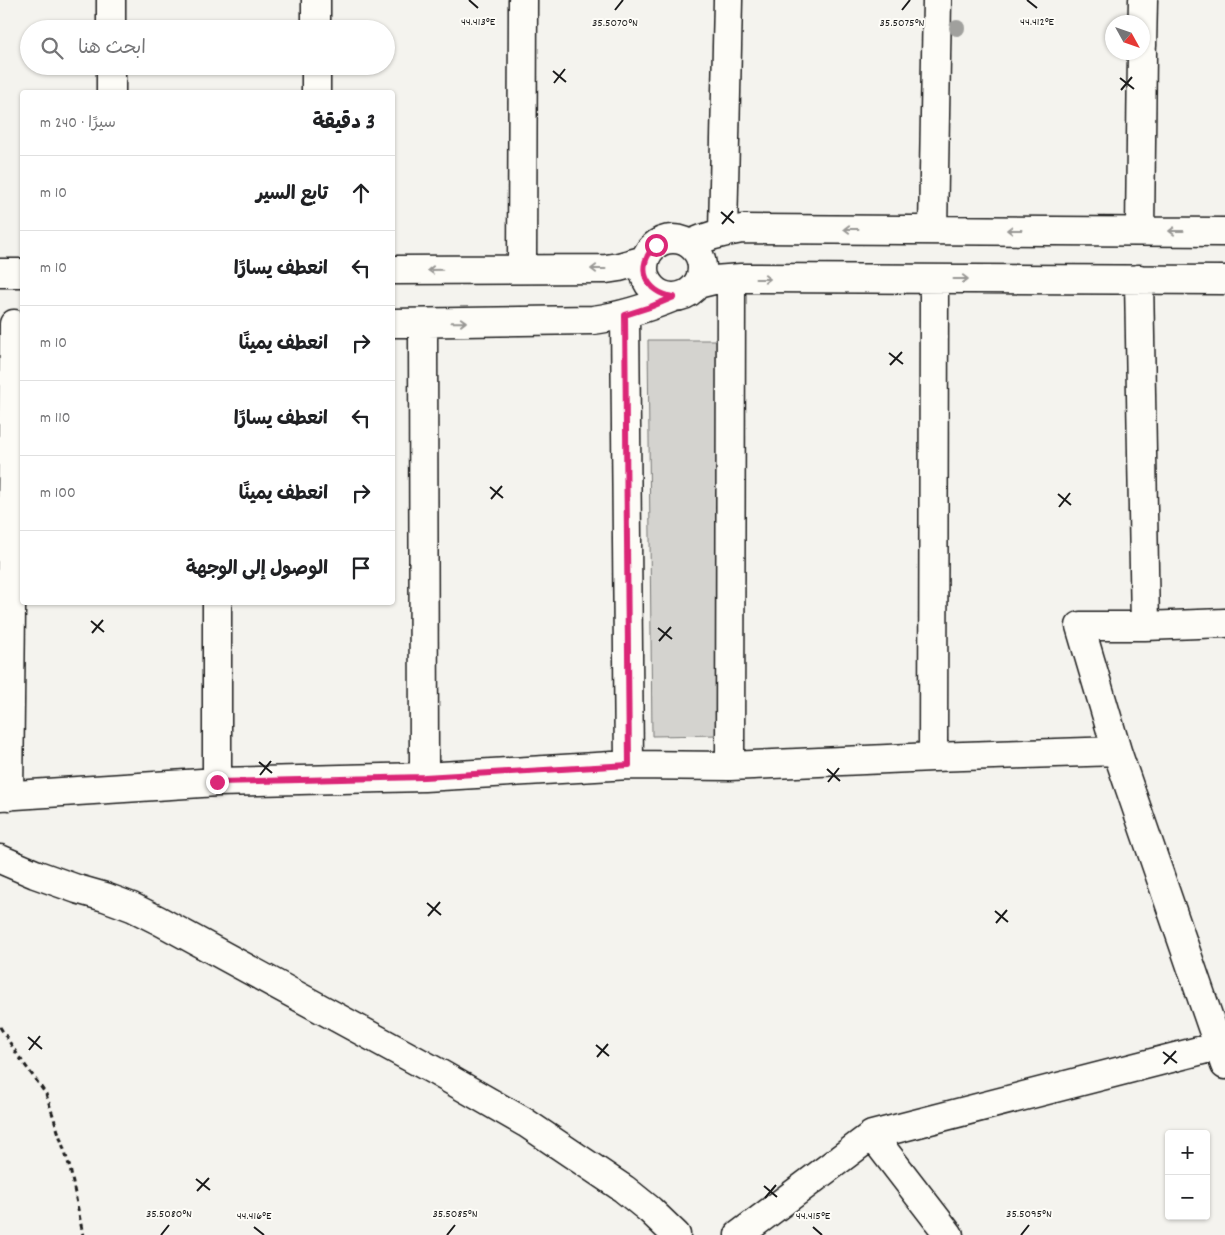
<!DOCTYPE html>
<html lang="ar">
<head>
<meta charset="utf-8">
<style>
	:root { --surface:#fff; --page:#f2f2f2; --text:#202124; --muted:#757577; --line:#e0e0e0 }
	body { margin:0; font-family:Dekko,"Playpen Sans Arabic",sans-serif; background:var(--page); color:var(--text); direction:rtl }
	.controls { position:absolute; right:15px; bottom:15px; display:grid; overflow:hidden; border-radius:5px; box-shadow:0 1px 4px #0004 }
	.controls button { width:45px; height:45px; display:grid; place-items:center; padding:0; border:0; border-bottom:1px solid var(--line); background:var(--surface); color:var(--text); font:25px sans-serif }
	.compass { position:absolute; left:1105px; top:15px; width:45px; height:45px; border-radius:50%; background:var(--surface); box-shadow:0 1px 4px #0004; rotate:130deg }
	.stop { position:absolute; width:15px; height:15px; margin:-11px; border:4px solid #db2777; border-radius:50%; background:#fff }
	.stop.end { background:#db2777; border-color:#fff; box-shadow:0 1px 5px #0008 }
	.list { margin:0; padding:0; list-style:none }
	h2 { display:flex; justify-content:space-between; align-items:center; height:65px; margin:0; padding:0 20px; font-size:21px }
	h2 small { font-size:16px; font-weight:400; color:var(--muted) }
	.list li { display:grid; grid-template-columns:32px 1fr auto; gap:15px; align-items:center; box-sizing:border-box; height:75px; padding:0 20px; border-top:1px solid var(--line) }
	.list b { display:block; font-size:19px; white-space:nowrap }
	.list em { font-size:16px; font-style:normal; color:var(--muted) }
	.icon { flex:none; width:28px; height:28px; fill:none; stroke:currentColor; stroke-width:2; stroke-linecap:round; stroke-linejoin:round }
	.map { position:relative; flex:none; width:1225px; height:1235px; overflow:hidden; direction:ltr }
	.search { position:absolute; background:var(--surface); box-shadow:0 1px 4px #0004; left:20px; top:20px; width:375px; height:55px; display:flex; align-items:center; gap:12px; box-sizing:border-box; padding:0 18px; border-radius:28px; color:var(--muted); font-size:19px }
	.panel { position:absolute; background:var(--surface); box-shadow:0 1px 4px #0004; left:20px; top:90px; width:375px; height:515px; border-radius:5px; direction:rtl }
	.map>svg:first-child { display:block }
</style>
</head>
<body>
<div class="map">
<svg width="1225" height="1235" viewBox="0 0 1225 1235">
	<rect width="100%" height="100%" fill="#f4f3ee"/>
	<filter id="ink" filterUnits="userSpaceOnUse"><feTurbulence type="fractalNoise" baseFrequency=".02" numOctaves="2"/><feDisplacementMap in="SourceGraphic" scale="10" xChannelSelector="R" yChannelSelector="G"/><feConvolveMatrix kernelMatrix="1 2 1 2 8 2 1 2 1" color-interpolation-filters="sRGB"/></filter>
	<g filter="url(#ink)">
		<path fill="#d4d3cf" stroke="#787876" d="M648 340H723L720 735 652 736Z"/>
		<g fill="none" stroke-linecap="round" stroke-linejoin="round">
			<defs>
				<path id="minor" d="M111 29V0
					M316 29V0
					M1142 46 1143 0
					M111 92V66
					M316 92V66
					M933 230 937 0
					M1140 231 1142 52
					M723 232 728 0
					M644 268a29 29 0 1 1 58 0a29 29 0 1 1-58 0Z
					M690 244C707 236 724 232 742 229L1225 232
					M522 269 523 0
					M392 270 606 269 619 267 645 260
					M0 273H22
					M1139 279 1145 626
					M698 284 714 280 741 278 1225 280
					M625 315 629 765
					M392 323 593 320C623 316 647 308 674 297
					M423 323 424 777
					M1117 751 1225 1065
					M933 757 934 279
					M730 766 731 279
					M217 782V602
					M0 796 217 782 424 777 629 765 730 766 933 757 1117 751 1080 626H1145L1225 623
					M9 796 14 324
					M0 859 35 874 77 889 105 897 132 907 158 920 437 1072 526 1123 624 1189 650 1210 676 1235
					M872 1135 949 1235
					M739 1235 872 1135 1218 1046"/>
			</defs>
			<use href="#minor" stroke="#1c1c1c" stroke-width="31"/>
			<path stroke="#1c1c1c" stroke-width="3" stroke-dasharray="5 4" stroke-linecap="butt" d="M0 1027 17 1054 46 1094 70 1168 83 1235"/>
			<use href="#minor" stroke="#fdfcf7" stroke-width="28"/>
		</g>
		<circle fill="#a0a09d" cx="957" cy="28" r="8"/>
		<defs><path id="oneway-shaft" d="M-6 0H5M1.5-3L5.5 0L1.5 3" fill="none" stroke-width="1.6" stroke-linecap="round" stroke-linejoin="round" transform="scale(1.25)"/></defs>
		<g stroke="#989794">
			<use href="#oneway-shaft" transform="translate(851 229) rotate(-180)"/>
			<use href="#oneway-shaft" transform="translate(1014 230) rotate(-180)"/>
			<use href="#oneway-shaft" transform="translate(1176 231) rotate(-180)"/>
			<use href="#oneway-shaft" transform="translate(598 269) rotate(-180)"/>
			<use href="#oneway-shaft" transform="translate(435 270) rotate(179)"/>
			<use href="#oneway-shaft" transform="translate(763 279)"/>
			<use href="#oneway-shaft" transform="translate(961 279)"/>
			<use href="#oneway-shaft" transform="translate(459 322) rotate(-1)"/>
		</g>
	</g>
	<g fill="none" stroke-linecap="round" stroke-linejoin="round" filter="url(#ink)">
		<path stroke="#db2777" stroke-width="6" d="M217 782 424 777 629 765 625 315 650 307 674 297C645 293 634 266 656 245"/>
	</g>
	<path fill="none" stroke="#1c1c1c" stroke-width="2" d="M469 0 478 8M1027 0 1037 8M615 10 623 0M902 10 910 0M553 71 566 82M1120 78 1134 89M554 83 565 69M1121 90 1132 77M721 212 734 223M722 224 733 211M889 353 903 364M890 365 902 352M490 487 503 498M1058 494 1071 505M491 499 502 486M1059 507 1070 493M91 621 104 632M658 628 672 639M92 633 103 620M659 641 671 627M259 762 272 773M827 769 840 781M260 775 271 761M828 782 839 768M427 903 441 915M995 911 1008 922M428 916 440 902M996 923 1007 910M28 1037 42 1049M596 1045 609 1056M29 1050 40 1036M1163 1052 1177 1063M597 1057 608 1044M1164 1064 1176 1051M196 1179 210 1190M764 1186 777 1197M197 1191 209 1178M765 1198 776 1185M254 1227 264 1235M813 1227 822 1235M161 1235 169 1225M447 1235 455 1225M1021 1235 1029 1225"/>
	<g font-size="12" text-anchor="middle" fill="#1c1c1c" stroke="#fdfcf7" stroke-width="4" stroke-linejoin="round" paint-order="stroke">
		<text x="478" y="25">44.413°E</text>
		<text x="1037" y="25">44.412°E</text>
		<text x="615" y="26">35.5070°N</text>
		<text x="902" y="26">35.5075°N</text>
		<text x="169" y="1217">35.5080°N</text>
		<text x="455" y="1217">35.5085°N</text>
		<text x="1029" y="1217">35.5095°N</text>
		<text x="254" y="1219">44.416°E</text>
		<text x="813" y="1219">44.415°E</text>
	</g>
</svg>
<div class="controls">
<button>+</button>
<button>−</button>
</div>
<svg class="compass" viewBox="-18 -18 36 36"><path d="M0-13l5 13h-10z" fill="#e53935"/><path d="M0 13l5-13h-10z" fill="#757577"/></svg>
<div class="stop" style="left:656px;top:245px"></div>
<div class="stop end" style="left:217px;top:782px"></div>
<div class="search"><svg class="icon" aria-label="search" viewBox="0 0 24 24"><circle cx="10" cy="10" r="6"/><path d="M15 15l6 6"/></svg>ابحث هنا</div>
<section class="panel">
<h2>3 دقيقة<small>سيرًا · 240 m</small></h2>
<ul class="list">
<li><svg class="icon" aria-label="ahead" viewBox="0 0 24 24"><path d="M12 20V5M6 11l6-6 6 6"/></svg><div><b>تابع السير</b></div><em>10 m</em></li>
<li><svg class="icon" aria-label="left" viewBox="0 0 24 24"><path d="M17 20v-9H6M10 6l-5 5 5 5"/></svg><div><b>انعطف يسارًا</b></div><em>10 m</em></li>
<li><svg class="icon" aria-label="right" viewBox="0 0 24 24"><path d="M7 20v-9h11M14 6l5 5-5 5"/></svg><div><b>انعطف يمينًا</b></div><em>10 m</em></li>
<li><svg class="icon" aria-label="left" viewBox="0 0 24 24"><path d="M17 20v-9H6M10 6l-5 5 5 5"/></svg><div><b>انعطف يسارًا</b></div><em>110 m</em></li>
<li><svg class="icon" aria-label="right" viewBox="0 0 24 24"><path d="M7 20v-9h11M14 6l5 5-5 5"/></svg><div><b>انعطف يمينًا</b></div><em>100 m</em></li>
<li><svg class="icon" aria-label="arrive" viewBox="0 0 24 24"><path d="M6 21V4h12l-3 4 3 4H6"/></svg><div><b>الوصول إلى الوجهة</b></div></li>
</ul>
</section>
</div>
</body>
</html>
